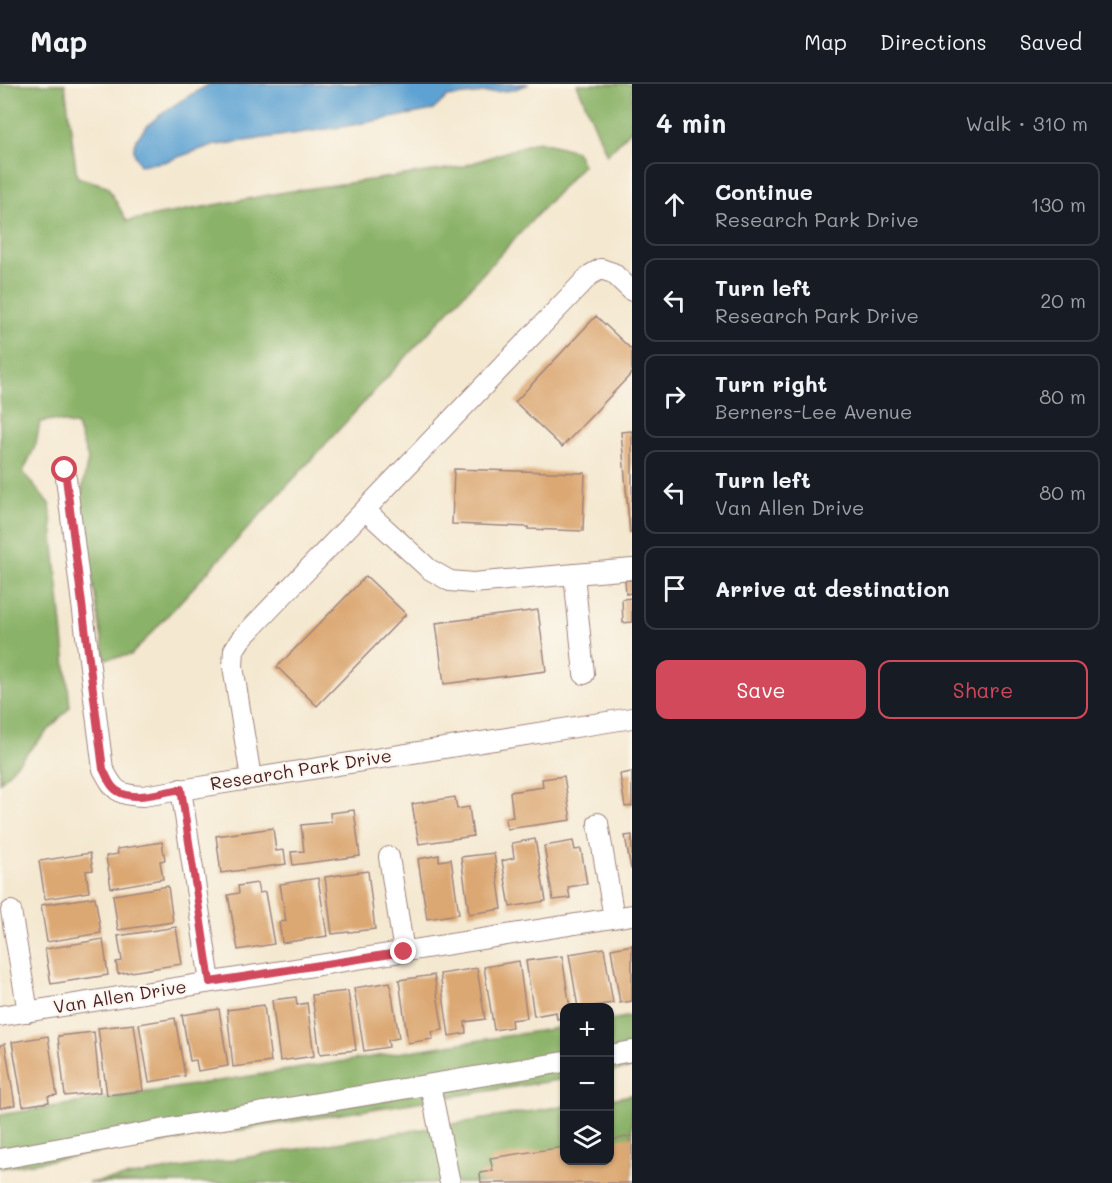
<!DOCTYPE html>
<html lang="en">
<head>
<meta charset="utf-8">
<style>
	:root { --surface:#171b24; --page:#242831; --text:#f1f3f6; --muted:#9ea1a6; --line:#363941; --accent:#d1495b }
	body { margin:0; font-family:Mali,sans-serif; background:var(--page); color:var(--text) }
	.controls { position:absolute; right:18px; bottom:18px; display:grid; overflow:hidden; border-radius:12px; box-shadow:0 2px 4px #0004 }
	.controls button { width:54px; height:54px; display:grid; place-items:center; padding:0; border:0; border-bottom:2px solid var(--line); background:var(--surface); color:var(--text); font:30px sans-serif }
	.stop { position:absolute; width:18px; height:18px; margin:-14px; border:4px solid #d1495b; border-radius:50%; background:#fff }
	.stop.end { background:#d1495b; border-color:#fff; box-shadow:0 2px 6px #0008 }
	.list { margin:0; padding:0; list-style:none }
	h2 { display:flex; justify-content:space-between; align-items:center; height:78px; margin:0; padding:0 24px; font-size:26px }
	h2 small { font-size:20px; font-weight:400; color:var(--muted) }
	.list li { display:grid; grid-template-columns:39px 1fr auto; gap:18px; align-items:center; box-sizing:border-box; height:84px; margin:0 12px 12px; padding:0 12px; border:2px solid var(--line); border-radius:12px }
	.list b { display:block; font-size:22px; white-space:nowrap }
	.list p { margin:0; font-size:20px; white-space:nowrap; color:var(--muted) }
	.list em { font-size:20px; font-style:normal; color:var(--muted) }
	.actions { display:flex; gap:12px; padding:18px 24px }
	.actions a { flex:1; padding:14px 0; border:2px solid var(--accent); border-radius:12px; text-align:center; font-size:21px; color:var(--accent) }
	.actions .main { background:var(--accent); color:#fff }
	.icon { flex:none; width:33px; height:33px; fill:none; stroke:currentColor; stroke-width:2; stroke-linecap:round; stroke-linejoin:round }
	.map { position:relative; flex:none; width:632px; height:1099px; overflow:hidden }
	header { display:flex; align-items:center; gap:36px; box-sizing:border-box; height:84px; padding:0 30px; background:var(--surface); border-bottom:2px solid var(--line) }
	header strong { font-size:28px }
	nav { display:flex; gap:33px; margin-inline-start:auto; font-size:21px }
	main { display:flex }
	aside { flex:1; background:var(--surface) }
	.map>svg:first-child { display:block }
</style>
</head>
<body>
<header>
<strong>Map</strong>
<nav><a>Map</a><a>Directions</a><a>Saved</a></nav>
</header>
<main>
<div class="map">
<svg width="632" height="1099" viewBox="0 0 632 1099">
	<rect width="100%" height="100%" fill="#fbf7ec"/>
	<filter id="ink" filterUnits="userSpaceOnUse"><feTurbulence type="fractalNoise" baseFrequency=".0167" numOctaves="2"/><feDisplacementMap in="SourceGraphic" scale="12" xChannelSelector="R" yChannelSelector="G"/><feConvolveMatrix kernelMatrix="1 2 1 2 8 2 1 2 1" color-interpolation-filters="sRGB"/></filter>
	<filter id="wash" filterUnits="userSpaceOnUse"><feTurbulence type="fractalNoise" baseFrequency=".008" numOctaves="4" result="noise"/><feDisplacementMap in="SourceGraphic" scale="24" xChannelSelector="R" yChannelSelector="G"/><feGaussianBlur stdDeviation="1.35" result="paint"/><feColorMatrix in="noise" values="0 0 0 0 0 0 0 0 0 0 0 0 0 0 0 0 0 1.4 0 .05"/><feComposite in="paint" operator="in"/></filter>
	<g filter="url(#wash)">
		<rect width="100%" height="100%" fill="#f4e8d0"/>
		<path fill="#8ab268" stroke="#6a684a" stroke-width="1.5" d="M0 0H65L77 93 107 102 127 137 285 108 461 83 538 57 576 67 583 81 131 571 105 575 80 416 88 375 77 342 53 336 40 338 36 360 23 388 50 421 70 623 0 698Z
			M577 0H632V45L607 71Z
			M632 932V984L610 988V936Z
			M564 943V995L0 1084V1031Z
			M632 1011V1099H88L564 1022V1076H610V1015Z"/>
		<path fill="#5da2d2" stroke="#54607e" stroke-width="1.5" d="M210 0H529L512 6 447 13 433 26 348 42 210 62 164 78 140 81C138 77 135 72 134 68 130 43 192 10 210 0Z"/>
		<g id="blocks">
			<path fill="#dba772" d="M596 232 632 266V289L562 363 515 318Z
				M632 347V449H630L621 348Z
				M454 385 585 389 583 447 528 445V443L452 440Z
				M366 492 406 530 317 622 277 583Z
				M625 496H632V509L626 510Z
				M632 514V538L623 539 622 515Z
				M538 526 546 587 444 600 436 539Z
				M632 688V722L625 723 620 690Z
				M564 692 571 736 507 745 505 734 513 733 510 708 543 703 542 695Z
				M455 713 457 725 469 723 473 752 419 760 412 720Z
				M354 726 360 772 293 781 291 768 304 767 301 741 331 738 330 729Z
				M273 744 276 767 284 766 286 780 221 789 216 752Z
				M632 751V785H631L625 752Z
				M535 755 546 817 510 823 502 777 514 774 512 759Z
				M573 757 575 766 581 765 587 800 568 803 570 814 553 816 544 762Z
				M162 758 165 776 160 777 163 795 111 804 106 772 118 770 117 765Z
				M90 769 93 786 86 787 89 808 45 815 39 777Z
				M494 769 502 825 469 830 461 773Z
				M439 771V777L451 775 459 830 427 835 418 775Z
				M368 787 375 845 332 850 325 793Z
				M318 794 327 852 282 859 279 838 286 837 280 800Z
				M257 799 259 809 265 808 274 860 238 866 228 811 239 809 238 802Z
				M168 802 173 838 118 846 113 811Z
				M95 813 101 849 47 858 41 821Z
				M176 843 182 880 118 890 116 878 122 877 118 852Z
				M103 855 108 891 51 900 45 865Z
				M632 861V917L620 919 611 865Z
				M604 864 613 919 578 924 569 870Z
				M562 872 570 924H564V934L557 935 556 928 534 932 526 877Z
				M519 877 527 934 511 936 512 943 494 946 484 883Z
				M477 884 485 935 465 938 466 949 449 952 440 890Z
				M434 891 443 946 432 948 433 955 408 959 399 896Z
				M390 898 399 954 388 956 389 963 364 967 354 904Z
				M348 907 356 966 320 970 312 911Z
				M296 913 297 921 307 919 314 972 280 977 272 916Z
				M264 921 271 978 233 983 227 926Z
				M219 925 228 982 198 987 196 976 190 977 182 931Z
				M175 934 185 992 149 998 139 940Z
				M134 940 143 1007 107 1011 98 944Z
				M94 948 100 1008 65 1012 58 952Z
				M48 952 57 1011 48 1012 49 1018 23 1022 12 958Z
				M5 960 15 1021 0 1024V961Z
				M632 1052V1099H481L480 1089 493 1087 490 1074 564 1063V1076H610V1056Z"/>
		</g>
	</g>
	<g filter="url(#ink)">
		<use href="#blocks" fill-opacity="0" stroke="#9f847e" stroke-width="1.5"/>
		<g fill="none" stroke-linecap="round" stroke-linejoin="round">
			<defs>
				<path id="minor" d="M65 386 103 685C115 707 117 711 143 712L632 634
					M365 426 429 485 450 497 473 499 632 485
					M574 490 584 590
					M251 694 233 582 234 566 241 555 590 191 601 185 613 189 632 207
					M181 705 210 898
					M598 739 614 834
					M389 773 404 868
					M11 827 28 928
					M0 932 632 831
					M610 971 632 967
					M430 1001 450 1099
					M0 1075 193 1040 564 978"/>
			</defs>
			<use href="#minor" stroke="#9f847e" stroke-width="22"/>
			<use href="#minor" stroke="#fff" stroke-width="20"/>
		</g>
	</g>
	<g fill="none" stroke-linecap="round" stroke-linejoin="round" filter="url(#ink)">
		<path stroke="#d1495b" stroke-width="8" d="M65 386 103 685C106 690 108 697 112 702 126 721 162 708 181 705L210 898 404 868"/>
	</g>
	<g text-anchor="middle" stroke-width="4.5" stroke-linejoin="round" paint-order="stroke">
		<g font-size="18" fill="#4a1f2b" stroke="#fbf7ec">
			<text transform="translate(301 686) rotate(-9)" y="6">Research Park Drive</text>
			<text transform="translate(120 913) rotate(-9)" y="6">Van Allen Drive</text>
		</g>
	</g>
</svg>
<div class="controls">
<button>+</button>
<button>−</button>
<button><svg class="icon" aria-label="layers" viewBox="0 0 24 24"><path d="M12 4l9 5-9 5-9-5zM3 14l9 5 9-5"/></svg></button>
</div>
<div class="stop" style="left:65px;top:386px"></div>
<div class="stop end" style="left:404px;top:868px"></div>
</div>
<aside>
<h2>4 min<small>Walk · 310 m</small></h2>
<ul class="list">
<li><svg class="icon" aria-label="ahead" viewBox="0 0 24 24"><path d="M12 20V5M6 11l6-6 6 6"/></svg><div><b>Continue</b><p>Research Park Drive</p></div><em>130 m</em></li>
<li><svg class="icon" aria-label="left" viewBox="0 0 24 24"><path d="M17 20v-9H6M10 6l-5 5 5 5"/></svg><div><b>Turn left</b><p>Research Park Drive</p></div><em>20 m</em></li>
<li><svg class="icon" aria-label="right" viewBox="0 0 24 24"><path d="M7 20v-9h11M14 6l5 5-5 5"/></svg><div><b>Turn right</b><p>Berners-Lee Avenue</p></div><em>80 m</em></li>
<li><svg class="icon" aria-label="left" viewBox="0 0 24 24"><path d="M17 20v-9H6M10 6l-5 5 5 5"/></svg><div><b>Turn left</b><p>Van Allen Drive</p></div><em>80 m</em></li>
<li><svg class="icon" aria-label="arrive" viewBox="0 0 24 24"><path d="M6 21V4h12l-3 4 3 4H6"/></svg><div><b>Arrive at destination</b></div></li>
</ul>
<div class="actions"><a class="main">Save</a><a>Share</a></div>
</aside>
</main>
</body>
</html>
